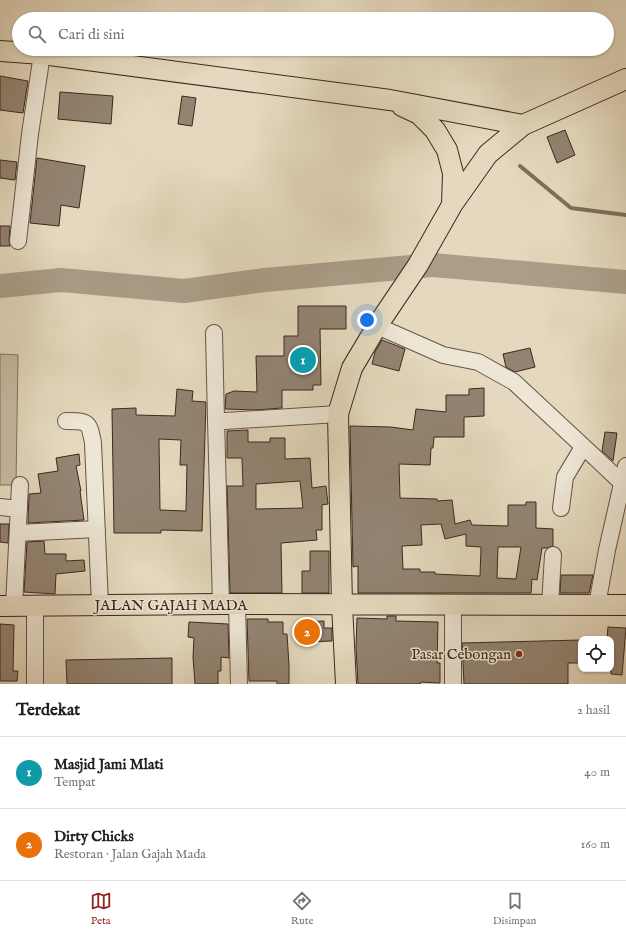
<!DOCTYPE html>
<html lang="id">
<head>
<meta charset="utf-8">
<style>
	:root { --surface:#fff; --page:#f6f6f6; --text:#202124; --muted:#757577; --line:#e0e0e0; --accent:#8f2418 }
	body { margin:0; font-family:"IM FELL English",serif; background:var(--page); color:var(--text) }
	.controls { position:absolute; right:12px; bottom:12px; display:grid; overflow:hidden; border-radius:8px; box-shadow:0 1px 3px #0004 }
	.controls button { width:36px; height:36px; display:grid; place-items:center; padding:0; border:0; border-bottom:1px solid var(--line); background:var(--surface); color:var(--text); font:20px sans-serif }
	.you { position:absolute; left:367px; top:320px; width:14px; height:14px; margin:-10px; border:3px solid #fff; border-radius:50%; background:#1a73e8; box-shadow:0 0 0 6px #1a73e833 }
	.badge { display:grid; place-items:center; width:26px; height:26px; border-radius:50%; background:var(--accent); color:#fff; font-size:13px; font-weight:700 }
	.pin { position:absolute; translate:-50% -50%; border:2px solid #fff; box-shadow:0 1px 4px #0006 }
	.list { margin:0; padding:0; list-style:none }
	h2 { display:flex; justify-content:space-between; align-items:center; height:52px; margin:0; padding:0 16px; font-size:17px }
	h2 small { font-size:13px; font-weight:400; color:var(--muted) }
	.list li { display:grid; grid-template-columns:26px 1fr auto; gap:12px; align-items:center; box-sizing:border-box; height:72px; padding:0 16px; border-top:1px solid var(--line) }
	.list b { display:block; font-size:15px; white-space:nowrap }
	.list p { margin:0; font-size:13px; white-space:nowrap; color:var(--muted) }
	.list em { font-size:13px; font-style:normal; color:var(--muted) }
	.icon { flex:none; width:22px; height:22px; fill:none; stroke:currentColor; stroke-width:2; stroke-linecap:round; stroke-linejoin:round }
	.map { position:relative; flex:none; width:626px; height:684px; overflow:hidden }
	.search { position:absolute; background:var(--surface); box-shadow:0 1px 3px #0004; left:12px; right:12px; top:12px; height:44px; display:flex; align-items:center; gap:10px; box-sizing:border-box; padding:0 14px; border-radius:22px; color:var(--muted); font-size:15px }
	.sheet { height:196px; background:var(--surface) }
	nav { display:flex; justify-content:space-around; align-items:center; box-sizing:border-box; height:56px; border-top:1px solid var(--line); background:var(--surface); font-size:11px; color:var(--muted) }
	nav a { display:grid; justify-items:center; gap:2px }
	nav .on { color:var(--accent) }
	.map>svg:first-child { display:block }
</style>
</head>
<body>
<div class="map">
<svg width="626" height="684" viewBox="0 0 626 684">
	<rect width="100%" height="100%" fill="#e4d9be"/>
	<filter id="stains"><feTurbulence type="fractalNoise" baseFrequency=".005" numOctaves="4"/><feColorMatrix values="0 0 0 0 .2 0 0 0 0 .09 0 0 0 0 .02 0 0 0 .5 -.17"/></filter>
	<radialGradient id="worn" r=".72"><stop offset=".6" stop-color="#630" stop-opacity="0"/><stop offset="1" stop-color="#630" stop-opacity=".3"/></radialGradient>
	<path fill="#c7bba3" stroke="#827262" d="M0 354 18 355 16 485H0Z"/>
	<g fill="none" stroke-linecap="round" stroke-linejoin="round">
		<path stroke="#7f6e5e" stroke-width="4" d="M520 166 571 208 626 215"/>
		<path stroke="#ab9d88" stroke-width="24" d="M0 286 61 280 184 291 265 280 433 265 626 282"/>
	</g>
	<path fill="#938472" stroke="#3c2820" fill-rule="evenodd" d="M0 76 28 81 23 113 0 110Z
		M60 92 113 96 111 124 58 119Z
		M182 96 196 98 192 126 178 124Z
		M565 130 575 155 557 163 547 137Z
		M37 158 85 166 79 208 61 205 59 226 30 223Z
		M0 160 17 162 15 180 0 178Z
		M0 226H10L9 240 10 246H0Z
		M298 306H346V329H320L321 385H313V390H282V408L256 410 225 409 226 394 234 391 257 392 256 356H284V336H298Z
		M382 340 405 349 399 371 372 364 375 352Z
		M530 348 535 367 515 372 506 367 503 354Z
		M484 388V416L464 417V437H434L433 448H431L430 465 399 464 400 498 437 499V501L452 500 455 524 470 520 472 525 508 526V505H526V502H536V528L553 529V546L547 548H542L537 580 532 579 531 593H358V566L353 567 350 426 391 427 413 430 416 409 446 412V395H469V389ZM441 524 445 539 466 534V546L481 547 480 576 435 574V572H420V569H403L402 546 422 545 421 525ZM498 547H521L516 579 497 578Z
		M177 389 193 391 192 401 206 402 202 531 161 530V533H114L112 409 136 408V415L175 416ZM159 439 181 440 180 465H187L186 511 160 510Z
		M248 430V442H270V438H285V459L310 458 312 488 326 486 328 504 322 505V530H316L317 540 281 543 282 593H230L227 486H243L242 458H227V431ZM300 481 303 508 256 509V484Z
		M605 432 617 433 613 461 602 451Z
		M79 454 80 465 76 466 81 491H80L84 520 28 523 29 494 41 493 38 474 58 471 56 458Z
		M0 524H9L8 543 0 542Z
		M44 541 45 554H66V561L84 560 85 571 56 574 55 594 24 592 27 542Z
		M310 551H329V593H302V571H310Z
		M561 575H593L589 593H560Z
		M387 616H396V621L438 622 437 663H440V683L421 682 420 684H358L356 647 357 618 387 619Z
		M247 619H268V622H283V634H287L289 665V684H277V681H249Z
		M324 621V628H332V641L302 642V622Z
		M189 622 228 624 229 658 221 657V671H218V684H195L193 657 194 638 188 637Z
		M0 624 14 625 13 671H18L17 681H0Z
		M608 627 626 628 622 675 611 674V639H607Z
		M581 640V663H568V684H464L462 643Z
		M172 658V684H67L66 660Z"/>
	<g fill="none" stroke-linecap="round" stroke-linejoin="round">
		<defs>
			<path id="minor" d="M18 241 30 134 42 54
				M377 326 443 355 478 362 514 382 601 463 622 483 626 489
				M214 333 216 420
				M66 421C88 421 89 421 93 443L100 605
				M0 507 19 509
				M561 508 565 477 583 447
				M18 533 97 529
				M221 604 216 420 225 421 338 414
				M237 604 239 684
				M550 605 553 555
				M597 605 607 550 626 466
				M14 606 20 485
				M35 606V684
				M453 684V605"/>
			<path id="major" d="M0 51 42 54 390 100 523 125
				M402 106 419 114 435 130 447 150 453 173 452 205
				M0 606 221 604 626 605
				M346 684 342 605 338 414 352 368 377 326 418 265 452 205 488 154 523 125 626 79"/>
		</defs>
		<use href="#minor" stroke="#665448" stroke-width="18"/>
		<use href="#major" stroke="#3c2820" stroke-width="22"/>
		<use href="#minor" stroke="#ede6d5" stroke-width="16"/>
		<use href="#major" stroke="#e4d9be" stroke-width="20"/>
	</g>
	<circle fill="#8f2418" stroke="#ede6d5" stroke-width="1.5" cx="519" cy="654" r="4"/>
	<g text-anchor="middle" stroke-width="3" stroke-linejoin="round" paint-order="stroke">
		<g font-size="15" fill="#3c2820" stroke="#ede6d5">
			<text x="171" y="610">JALAN GAJAH MADA</text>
		</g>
		<g font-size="15" fill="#3c2820" stroke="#ede6d5" text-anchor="end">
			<text x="511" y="659">Pasar Cebongan</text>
		</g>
	</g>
	<rect width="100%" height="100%" filter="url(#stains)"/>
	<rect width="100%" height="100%" fill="url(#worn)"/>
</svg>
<div class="controls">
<button><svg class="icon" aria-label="locate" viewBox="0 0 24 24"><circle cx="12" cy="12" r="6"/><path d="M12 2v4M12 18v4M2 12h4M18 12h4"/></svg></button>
</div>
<div class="you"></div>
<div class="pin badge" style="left:303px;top:360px;background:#0f9aa8">1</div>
<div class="pin badge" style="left:307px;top:632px;background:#e8710a">2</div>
<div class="search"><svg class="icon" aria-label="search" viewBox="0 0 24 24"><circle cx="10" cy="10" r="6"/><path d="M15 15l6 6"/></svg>Cari di sini</div>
</div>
<section class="sheet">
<h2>Terdekat<small>2 hasil</small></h2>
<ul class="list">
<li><span class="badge" style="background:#0f9aa8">1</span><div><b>Masjid Jami Mlati</b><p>Tempat</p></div><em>40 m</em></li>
<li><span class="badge" style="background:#e8710a">2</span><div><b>Dirty Chicks</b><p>Restoran · Jalan Gajah Mada</p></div><em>160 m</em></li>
</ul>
</section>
<nav>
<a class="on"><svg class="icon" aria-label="map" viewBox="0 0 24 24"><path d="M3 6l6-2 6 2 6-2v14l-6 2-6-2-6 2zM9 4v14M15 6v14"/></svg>Peta</a>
<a><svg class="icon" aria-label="directions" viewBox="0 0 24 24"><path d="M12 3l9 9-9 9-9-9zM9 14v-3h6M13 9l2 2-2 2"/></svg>Rute</a>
<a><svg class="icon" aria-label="saved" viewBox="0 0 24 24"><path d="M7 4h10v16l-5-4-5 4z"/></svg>Disimpan</a>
</nav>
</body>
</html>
